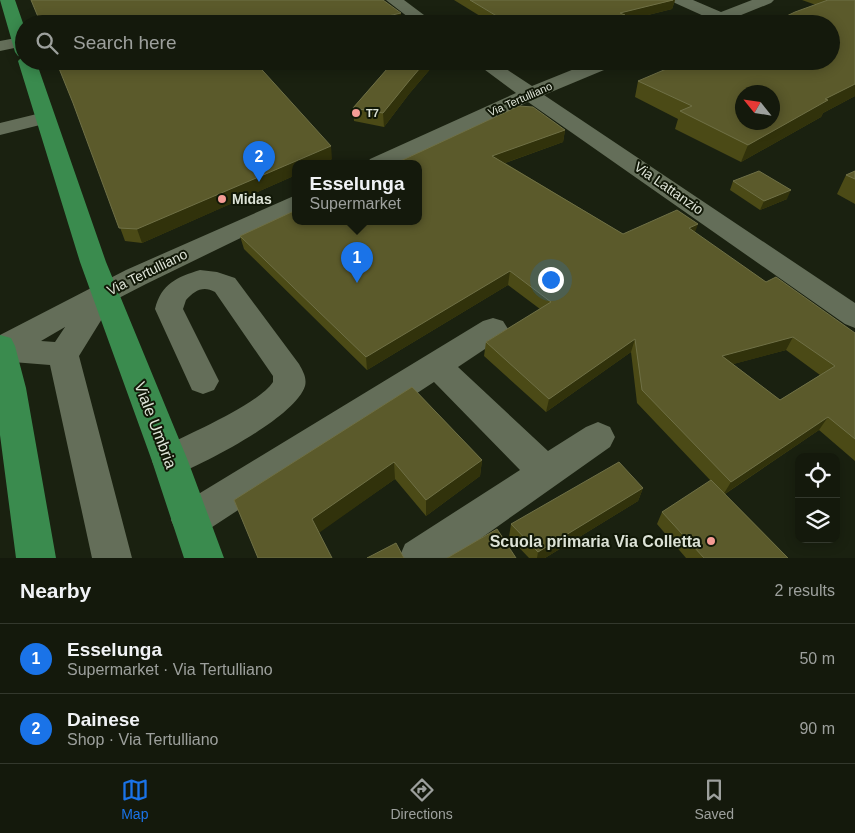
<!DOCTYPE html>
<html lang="en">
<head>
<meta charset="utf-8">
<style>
	:root { --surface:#14190c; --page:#21261a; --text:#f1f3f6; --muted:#9da09d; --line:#33382d; --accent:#1a73e8 }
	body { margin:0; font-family:Helvetica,sans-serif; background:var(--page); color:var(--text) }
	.controls { position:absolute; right:15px; bottom:15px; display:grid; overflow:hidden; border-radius:10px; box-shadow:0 2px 12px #0003 }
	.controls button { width:45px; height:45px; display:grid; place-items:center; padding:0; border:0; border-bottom:1px solid var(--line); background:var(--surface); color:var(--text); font:25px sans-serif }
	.compass { position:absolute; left:735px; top:85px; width:45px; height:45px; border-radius:50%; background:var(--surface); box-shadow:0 2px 12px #0003; rotate:300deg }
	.you { position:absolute; left:550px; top:279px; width:18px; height:18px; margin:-12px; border:4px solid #fff; border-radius:50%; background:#1a73e8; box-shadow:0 0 0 8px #1a73e833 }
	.badge { display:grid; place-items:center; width:32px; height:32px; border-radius:50%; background:var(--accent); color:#fff; font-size:16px; font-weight:700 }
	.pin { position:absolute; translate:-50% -41px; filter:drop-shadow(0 1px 2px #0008) }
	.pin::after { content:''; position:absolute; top:26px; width:18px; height:15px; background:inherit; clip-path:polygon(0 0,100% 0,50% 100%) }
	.popup { position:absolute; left:292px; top:160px; width:130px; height:65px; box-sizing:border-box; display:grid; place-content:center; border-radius:10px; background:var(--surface); filter:drop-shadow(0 1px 4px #0005); font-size:16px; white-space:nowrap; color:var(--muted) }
	.popup b { font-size:19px; color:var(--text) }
	.popup::after { content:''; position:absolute; left:50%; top:100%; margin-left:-10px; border:10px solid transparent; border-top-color:var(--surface) }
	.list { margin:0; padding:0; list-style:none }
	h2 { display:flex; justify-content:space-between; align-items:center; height:65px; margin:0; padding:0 20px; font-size:21px }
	h2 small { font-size:16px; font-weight:400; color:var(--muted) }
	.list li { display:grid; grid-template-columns:32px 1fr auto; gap:15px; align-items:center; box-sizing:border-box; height:70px; padding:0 20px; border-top:1px solid var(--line) }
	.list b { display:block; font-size:19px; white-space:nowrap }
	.list p { margin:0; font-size:16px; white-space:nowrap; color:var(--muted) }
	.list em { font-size:16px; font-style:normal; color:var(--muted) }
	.icon { flex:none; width:28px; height:28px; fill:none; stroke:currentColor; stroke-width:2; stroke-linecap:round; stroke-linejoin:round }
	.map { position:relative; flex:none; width:855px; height:558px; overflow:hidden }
	.search { position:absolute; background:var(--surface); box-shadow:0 2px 12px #0003; left:15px; right:15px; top:15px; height:55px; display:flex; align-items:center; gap:12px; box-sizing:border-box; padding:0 18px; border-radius:28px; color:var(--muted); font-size:19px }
	.sheet { height:205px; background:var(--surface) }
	nav { display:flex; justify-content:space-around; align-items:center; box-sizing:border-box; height:70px; border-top:1px solid var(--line); background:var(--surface); font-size:14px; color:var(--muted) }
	nav a { display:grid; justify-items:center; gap:2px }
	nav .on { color:var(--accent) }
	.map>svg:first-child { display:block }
</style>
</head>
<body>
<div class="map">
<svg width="855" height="558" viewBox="0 0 855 558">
	<rect width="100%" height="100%" fill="#1a2110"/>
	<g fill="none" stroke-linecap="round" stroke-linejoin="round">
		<path fill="#646e59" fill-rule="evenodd" d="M386 0H404L436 24H417Z
			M672 0H693L721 12 752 0H774L771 3 719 24H696L698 21 706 17 675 3Z
			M21 37 24 38V46L0 51V41Z
			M473 61H494L532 86 594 61H619L616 65 544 95 855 303V328L845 324 528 102 396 164H367L370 159 516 93Z
			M45 112 52 114 55 118 52 122 0 135V123Z
			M296 195V211L146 284 113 301 79 356 132 558H92L50 365 0 361V335L126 270ZM65 327 55 342 41 341Z
			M200 270 217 272 235 278 299 364C303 371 307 378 305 386 295 418 202 465 170 477L157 472 152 461 157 450C184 436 258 405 273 382V376L215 292C203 285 194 291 186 300L183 309 219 381 214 390 203 394 192 390 155 309C161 284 177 277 200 270Z
			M493 318 503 321 508 329 503 337 458 367 548 451 586 427 598 422 610 427 615 437 610 447 453 558H399L405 544 520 470 434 382 203 533 190 538 177 533 171 520 177 507 483 321Z"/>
		<path fill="#3a8b4e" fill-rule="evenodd" d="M0 0H15L24 26V61H36L106 262 188 461 224 558H184L152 461 80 262 18 61 22 57 18 56 15 52Z
			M0 335 11 338 15 346 26 388 56 558H16L0 435Z"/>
	</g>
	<path fill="#4b4a16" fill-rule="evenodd" d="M454 0H675L672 9 624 21V24H493Z
		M802 0H855V96L823 113 821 117 741 162 675 129 678 119 635 97 638 81 831 61 816 5Z
		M394 61H437L409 94 384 127 354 121 353 108Z
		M76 108 332 159 142 243 125 241Z
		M565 130 563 142 505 163 623 234 695 233 766 282 855 333V461L819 430 725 494 788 558H686L657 524 662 512 711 481 637 403 631 352 546 412 484 356 486 342 540 309 508 285 367 370 244 249 240 236 418 164ZM786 350 820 375 780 400 733 364Z
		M855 171V204L837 194 846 175Z
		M733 181 787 199 760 210 730 190Z
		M412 387 482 460 480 476 426 516 395 479 319 532 257 558Z
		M643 488 638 501 545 558H529L509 537 511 524Z"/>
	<path fill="#31320b" d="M675 0 672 9 624 21V24H594L620 13Z
		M401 13V24H354Z
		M426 61H437L409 94 384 127 383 113 409 81Z
		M855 84V96L823 113 821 117 741 162 748 145 825 99Z
		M565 130 563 142 491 168 492 156Z
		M331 146 332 159 320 164H296V175L142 243 137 229Z
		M791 190 787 199 760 210 764 201Z
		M698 224 693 238 689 228Z
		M510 271 508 285 367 370 366 357Z
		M793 337 786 350 715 369 722 356Z
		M635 339 631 352 546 412 549 399Z
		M828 417 819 430 723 495 731 482Z
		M482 460 480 476 426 516V500Z
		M394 462 395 479 316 535 312 519Z
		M643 488 638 501 545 558H537L538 552Z"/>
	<path fill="#5b5a2b" stroke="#6f7046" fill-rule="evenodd" d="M31 0H383L401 13 354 24H41Z
		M470 0H673L620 13 625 15 594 24H510Z
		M828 0H855V84L825 99 828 100 748 145 680 111 692 106 638 81 685 61H831V24H770L795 12ZM742 92H772V122H742Z
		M56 61H254L331 146 137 229 119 228 73 103Z
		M394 61H426L409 81 383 113 353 108Z
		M519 106 533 107 565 130 492 156 623 234 677 210 698 224 689 228 766 282 776 277 855 333V439L828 417 731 482 642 390 635 339 549 399 486 342 551 302 510 271 366 357 240 236 296 210V222H418V164H394ZM793 337 835 366 780 400 722 356Z
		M759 171 791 190 764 201 733 181Z
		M855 171V179L846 175Z
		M412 387 482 460 426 500 394 462 312 519 332 558H258L234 500Z
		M619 462 643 488 538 552 511 524Z
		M711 480 788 558H704L662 512Z
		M497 529 516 558H447Z
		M396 543 404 558H367Z"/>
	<g fill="#f59c95" stroke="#111807" stroke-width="2">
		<circle cx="356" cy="113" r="5"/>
		<circle cx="222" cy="199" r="5"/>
		<circle cx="711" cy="541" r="5"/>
	</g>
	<g text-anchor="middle" stroke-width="4" stroke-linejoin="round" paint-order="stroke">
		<g font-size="11" fill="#dde3d7" stroke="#111807">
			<text transform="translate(520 99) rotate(-24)" y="4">Via Tertulliano</text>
		</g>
		<g font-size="11" font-weight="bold" fill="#dde3d7" stroke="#111807" text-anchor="start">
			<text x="366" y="117">T7</text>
		</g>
		<g font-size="14" fill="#dde3d7" stroke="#111807">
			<text transform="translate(669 188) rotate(35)" y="5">Via Lattanzio</text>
			<text transform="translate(147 272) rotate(-26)" y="5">Via Tertulliano</text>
		</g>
		<g font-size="14" font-weight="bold" fill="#dde3d7" stroke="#111807" text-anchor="start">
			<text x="232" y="204">Midas</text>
		</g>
		<g font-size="16" fill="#dde3d7" stroke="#111807">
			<text transform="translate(156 425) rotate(69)" y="6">Viale Umbria</text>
		</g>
		<g font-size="16" font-weight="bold" fill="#dde3d7" stroke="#111807" text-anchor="end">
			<text x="701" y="547">Scuola primaria Via Colletta</text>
		</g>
	</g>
</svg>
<div class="controls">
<button><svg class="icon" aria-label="locate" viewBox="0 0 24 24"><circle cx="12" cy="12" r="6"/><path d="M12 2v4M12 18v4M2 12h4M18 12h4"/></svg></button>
<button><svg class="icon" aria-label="layers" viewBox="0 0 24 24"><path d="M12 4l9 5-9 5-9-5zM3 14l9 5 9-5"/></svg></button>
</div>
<svg class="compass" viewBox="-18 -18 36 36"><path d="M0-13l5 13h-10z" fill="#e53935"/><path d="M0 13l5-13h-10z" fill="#9da09d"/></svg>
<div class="you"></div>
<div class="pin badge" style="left:357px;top:283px">1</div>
<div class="popup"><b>Esselunga</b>Supermarket</div>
<div class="pin badge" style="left:259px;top:182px">2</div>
<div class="search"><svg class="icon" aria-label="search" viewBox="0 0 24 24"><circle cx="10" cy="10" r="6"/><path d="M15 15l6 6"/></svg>Search here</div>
</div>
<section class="sheet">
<h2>Nearby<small>2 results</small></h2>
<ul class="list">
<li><span class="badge">1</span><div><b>Esselunga</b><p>Supermarket · Via Tertulliano</p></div><em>50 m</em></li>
<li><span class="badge">2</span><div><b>Dainese</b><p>Shop · Via Tertulliano</p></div><em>90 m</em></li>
</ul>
</section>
<nav>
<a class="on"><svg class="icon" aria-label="map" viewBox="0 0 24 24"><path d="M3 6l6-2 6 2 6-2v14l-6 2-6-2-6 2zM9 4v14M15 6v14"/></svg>Map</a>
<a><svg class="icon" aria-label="directions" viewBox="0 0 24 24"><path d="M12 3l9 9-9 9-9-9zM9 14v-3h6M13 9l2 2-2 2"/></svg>Directions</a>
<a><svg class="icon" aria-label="saved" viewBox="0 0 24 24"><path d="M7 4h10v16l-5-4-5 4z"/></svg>Saved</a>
</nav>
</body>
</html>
